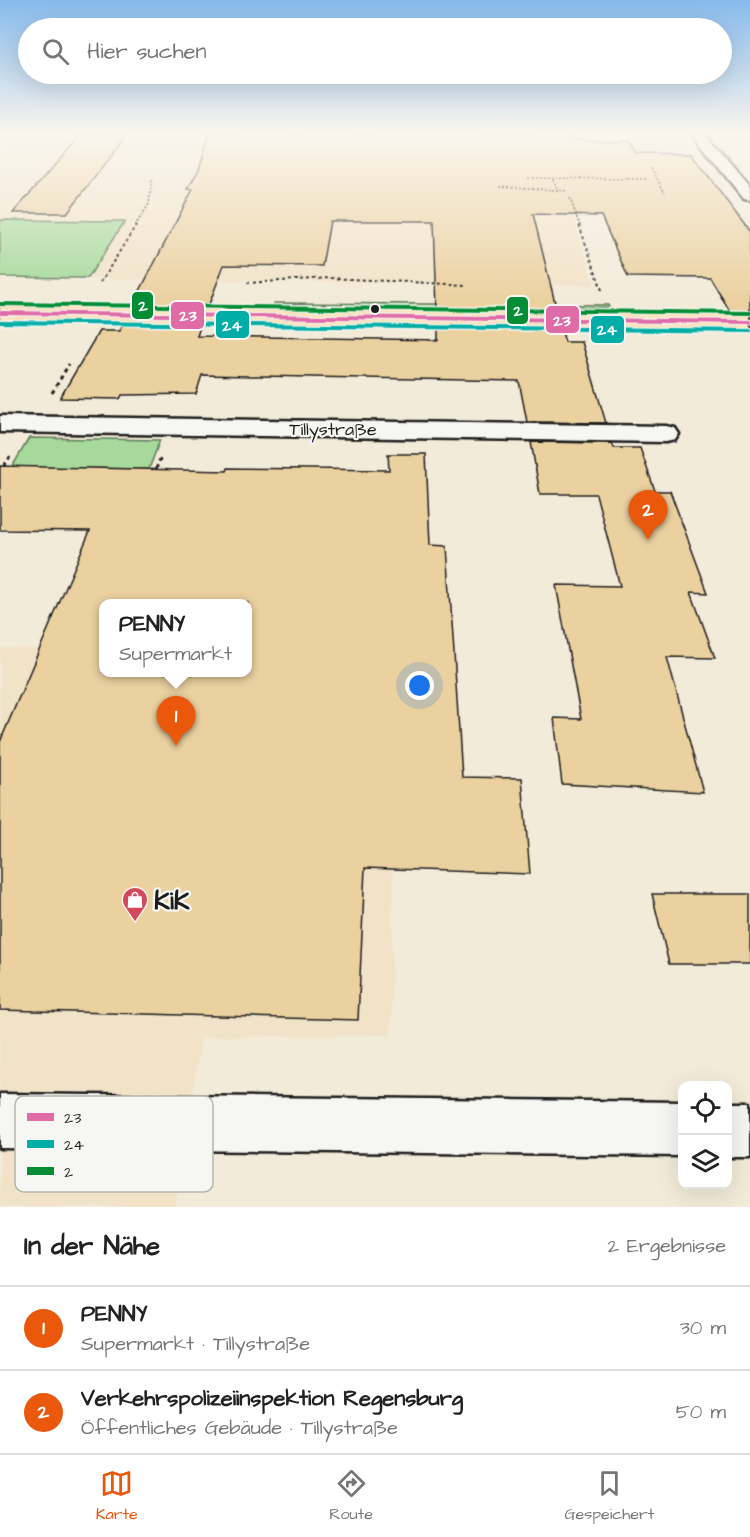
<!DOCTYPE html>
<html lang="de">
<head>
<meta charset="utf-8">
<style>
	:root { --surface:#fff; --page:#f2f2f2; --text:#222; --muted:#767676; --line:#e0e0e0; --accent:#ea580c }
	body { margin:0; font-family:"Architects Daughter",sans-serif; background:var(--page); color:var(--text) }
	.controls { position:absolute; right:18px; bottom:18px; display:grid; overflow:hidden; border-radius:12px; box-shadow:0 6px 24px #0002 }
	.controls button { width:54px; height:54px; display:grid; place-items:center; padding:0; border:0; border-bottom:2px solid var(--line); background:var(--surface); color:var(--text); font:30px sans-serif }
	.you { position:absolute; left:420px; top:686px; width:21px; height:21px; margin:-15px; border:4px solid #fff; border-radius:50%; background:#1a73e8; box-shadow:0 0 0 9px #1a73e833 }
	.badge { display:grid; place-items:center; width:39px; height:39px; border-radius:50%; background:var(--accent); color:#fff; font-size:20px; font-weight:700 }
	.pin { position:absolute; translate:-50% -50px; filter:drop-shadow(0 2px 3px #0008) }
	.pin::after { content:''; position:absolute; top:32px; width:21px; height:18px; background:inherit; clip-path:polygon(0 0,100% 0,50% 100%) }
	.popup { position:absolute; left:99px; top:599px; width:153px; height:78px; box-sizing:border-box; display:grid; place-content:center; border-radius:12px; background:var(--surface); filter:drop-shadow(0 2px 4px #0005); font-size:20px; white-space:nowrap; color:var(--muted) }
	.popup b { font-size:22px; color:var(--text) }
	.popup::after { content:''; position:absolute; left:50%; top:100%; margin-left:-12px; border:12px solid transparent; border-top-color:var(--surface) }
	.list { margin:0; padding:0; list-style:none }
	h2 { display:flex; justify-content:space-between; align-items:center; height:78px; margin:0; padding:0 24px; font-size:26px }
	h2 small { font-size:20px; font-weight:400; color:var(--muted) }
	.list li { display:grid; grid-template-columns:39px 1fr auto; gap:18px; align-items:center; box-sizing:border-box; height:84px; padding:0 24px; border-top:2px solid var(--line) }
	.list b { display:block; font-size:22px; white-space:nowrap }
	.list p { margin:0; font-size:20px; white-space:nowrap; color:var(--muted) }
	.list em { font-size:20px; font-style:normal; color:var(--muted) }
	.icon { flex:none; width:33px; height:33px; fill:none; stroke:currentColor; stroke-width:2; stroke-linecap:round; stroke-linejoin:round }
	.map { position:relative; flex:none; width:750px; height:1207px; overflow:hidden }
	.search { position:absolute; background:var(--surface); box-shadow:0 6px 24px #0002; left:18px; right:18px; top:18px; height:66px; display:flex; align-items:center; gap:15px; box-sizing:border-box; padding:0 21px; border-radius:33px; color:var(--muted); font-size:22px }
	.sheet { height:246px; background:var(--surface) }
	nav { display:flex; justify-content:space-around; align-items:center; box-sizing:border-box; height:84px; border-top:2px solid var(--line); background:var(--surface); font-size:16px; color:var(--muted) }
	nav a { display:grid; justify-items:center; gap:3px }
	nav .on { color:var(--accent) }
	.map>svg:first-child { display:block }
</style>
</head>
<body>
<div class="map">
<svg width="750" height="1207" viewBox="0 0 750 1207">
	<rect width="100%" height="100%" fill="#f3ebd9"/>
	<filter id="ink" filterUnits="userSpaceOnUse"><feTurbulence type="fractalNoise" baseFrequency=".0167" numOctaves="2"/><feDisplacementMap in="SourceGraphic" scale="12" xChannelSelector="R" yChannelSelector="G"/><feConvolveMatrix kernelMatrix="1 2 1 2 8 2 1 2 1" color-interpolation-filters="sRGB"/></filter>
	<g filter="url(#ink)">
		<path fill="#f1e3c8" d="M0 133H683L726 190H564L595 285 0 278Z
			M0 648 104 650V672H248V652L395 721 391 1035 201 1037 175 1207H0Z"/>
		<path fill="#a6d99b" stroke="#617a5c" stroke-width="1.5" d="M0 220 125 221 88 278 0 277Z
			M274 303 608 305 609 307 529 310 273 306Z
			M29 438 160 440 149 469 12 467Z"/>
		<path fill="#ebd1a0" stroke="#1c1c1c" stroke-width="1.5" fill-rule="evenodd" d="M83 133H129L67 213H13Z
			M210 133H566L568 139 628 140 636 153 691 154 750 232V313H731L710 278 628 277 601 216 533 214 557 311 437 309 434 221H330L322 266 224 265 208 307 132 306 193 189H188L199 169Z
			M124 323 201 324 197 336 438 340V327L561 329 565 342H582L606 423 527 422 519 381 202 375 196 394 122 395 120 399 60 398 99 331H119Z
			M531 442 612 443 614 448H640L655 491H670L708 593 691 592 715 658 667 657 703 792 562 784 554 718 581 719 556 585 620 586 596 494H540Z
			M388 454H426L430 545 447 546 462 777 522 778 530 874 365 868 358 1020 0 1010V742L90 531 0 530V466L227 471 228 468 389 470ZM104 603H248V675L104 672Z
			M652 894H750V964H669Z"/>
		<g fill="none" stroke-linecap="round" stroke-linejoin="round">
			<defs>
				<path id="minor" d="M691 133H705L750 185V200L744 199Z
					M0 416 666 426 675 428 679 434 675 440 666 442 0 432Z
					M0 1094 682 1102V1156L0 1148Z
					M728 1103H750V1157H728Z"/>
				<path id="major" d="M0 307 750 315V329L0 319Z"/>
			</defs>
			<use href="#minor" stroke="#1c1c1c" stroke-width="5"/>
			<use href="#major" stroke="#1c1c1c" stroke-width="5"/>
			<path stroke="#1c1c1c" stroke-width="1.5" stroke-dasharray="2 2" stroke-linecap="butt" d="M651 168 665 193
				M528 178 648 179
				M553 179 558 191
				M500 186 568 191
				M570 198 580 226
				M135 226 149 204 152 178"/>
			<path stroke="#1c1c1c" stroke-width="2" stroke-dasharray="3 3" stroke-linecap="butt" d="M579 225 602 290
				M100 283 136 225
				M247 283 330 278 468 285"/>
			<path stroke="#1c1c1c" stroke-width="3" stroke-dasharray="4 4" stroke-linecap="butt" d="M52 393 69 364
				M4 466 10 457
				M156 469 160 459"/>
			<use href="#minor" fill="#f6f6f2" fill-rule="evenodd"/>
			<use href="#major" fill="#fbddab" fill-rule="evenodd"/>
			<defs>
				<path id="bus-1" d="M0 313 750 322"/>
				<path id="bus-2" d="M0 322 750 331"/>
				<path id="bus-3" d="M0 304 750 313"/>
			</defs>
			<use href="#bus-1" stroke="#f6f6f2" stroke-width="7"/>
			<use href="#bus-2" stroke="#f6f6f2" stroke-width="7"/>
			<use href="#bus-3" stroke="#f6f6f2" stroke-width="7"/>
			<use href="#bus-1" stroke="#df6ca7" stroke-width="4"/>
			<use href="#bus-2" stroke="#01ada7" stroke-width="4"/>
			<use href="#bus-3" stroke="#048d35" stroke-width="4"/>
		</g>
	</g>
	<linearGradient id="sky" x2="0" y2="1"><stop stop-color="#87bbec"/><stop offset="0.44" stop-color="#faf6ee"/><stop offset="1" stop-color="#faf6ee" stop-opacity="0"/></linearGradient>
	<rect width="750" height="302" fill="url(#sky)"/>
	<defs>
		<symbol id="shop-pin" viewBox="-11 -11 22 30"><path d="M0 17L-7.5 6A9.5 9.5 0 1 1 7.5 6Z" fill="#d1495b" stroke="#f6f6f2"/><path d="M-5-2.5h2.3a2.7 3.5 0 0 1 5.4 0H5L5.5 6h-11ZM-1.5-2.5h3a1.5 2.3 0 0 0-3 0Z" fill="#fff"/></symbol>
	</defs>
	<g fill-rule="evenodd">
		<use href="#shop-pin" x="120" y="885" width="30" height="40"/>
	</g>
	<circle fill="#1c1c1c" stroke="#f6f6f2" stroke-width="2" cx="375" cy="309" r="5"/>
	<g text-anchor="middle" stroke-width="4.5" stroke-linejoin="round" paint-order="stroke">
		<g font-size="18" fill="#1c1c1c" stroke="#f6f6f2">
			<text x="333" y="435">Tillystraße</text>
		</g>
		<g font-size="26" font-weight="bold" fill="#1c1c1c" stroke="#f6f6f2" text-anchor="start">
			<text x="154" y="909">KiK</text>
		</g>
	</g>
	<rect x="15" y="1096" width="198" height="96" rx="9" fill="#f6f6f2" stroke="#b5b5b2" stroke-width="1.5"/>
	<rect x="27" y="1113" width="27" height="8" fill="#df6ca7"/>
	<rect x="27" y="1140" width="27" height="8" fill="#01ada7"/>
	<rect x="27" y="1167" width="27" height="8" fill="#048d35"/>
	<g font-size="16" fill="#1c1c1c">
		<text x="64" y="1123">23</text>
		<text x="64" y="1150">24</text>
		<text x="64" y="1177">2</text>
	</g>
	<g stroke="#f6f6f2" stroke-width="2">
		<rect x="131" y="291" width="23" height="29" rx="6" fill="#048d35"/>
		<rect x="506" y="296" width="23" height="29" rx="6" fill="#048d35"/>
		<rect x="170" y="301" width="35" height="29" rx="6" fill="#df6ca7"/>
		<rect x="545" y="305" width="35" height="29" rx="6" fill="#df6ca7"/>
		<rect x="215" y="310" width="35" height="29" rx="6" fill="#01ada7"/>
		<rect x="590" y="315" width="35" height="29" rx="6" fill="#01ada7"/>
	</g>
	<g font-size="16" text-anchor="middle" font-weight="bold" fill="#fff">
		<text x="143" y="311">2</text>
		<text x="518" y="316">2</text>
		<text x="188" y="321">23</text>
		<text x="562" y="326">23</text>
		<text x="232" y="331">24</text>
		<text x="607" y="335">24</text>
	</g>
</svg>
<div class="controls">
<button><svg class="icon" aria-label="locate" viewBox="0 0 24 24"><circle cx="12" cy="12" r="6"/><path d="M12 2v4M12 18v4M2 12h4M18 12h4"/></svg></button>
<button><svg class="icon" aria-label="layers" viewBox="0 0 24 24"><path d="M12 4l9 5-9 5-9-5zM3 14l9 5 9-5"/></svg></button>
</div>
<div class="you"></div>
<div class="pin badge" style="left:176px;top:746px">1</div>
<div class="popup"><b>PENNY</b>Supermarkt</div>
<div class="pin badge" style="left:648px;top:540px">2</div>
<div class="search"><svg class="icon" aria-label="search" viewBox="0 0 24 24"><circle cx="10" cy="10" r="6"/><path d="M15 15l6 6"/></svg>Hier suchen</div>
</div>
<section class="sheet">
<h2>In der Nähe<small>2 Ergebnisse</small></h2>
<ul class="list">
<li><span class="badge">1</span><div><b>PENNY</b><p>Supermarkt · Tillystraße</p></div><em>30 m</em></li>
<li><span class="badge">2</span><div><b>Verkehrspolizeiinspektion Regensburg</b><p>Öffentliches Gebäude · Tillystraße</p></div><em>50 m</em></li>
</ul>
</section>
<nav>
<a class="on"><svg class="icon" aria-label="map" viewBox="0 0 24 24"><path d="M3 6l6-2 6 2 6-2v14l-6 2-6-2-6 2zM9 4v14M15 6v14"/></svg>Karte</a>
<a><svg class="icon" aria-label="directions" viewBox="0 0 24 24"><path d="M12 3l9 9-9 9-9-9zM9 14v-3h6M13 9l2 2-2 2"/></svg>Route</a>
<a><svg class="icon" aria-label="saved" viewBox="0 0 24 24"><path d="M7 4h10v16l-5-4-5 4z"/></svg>Gespeichert</a>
</nav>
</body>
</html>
